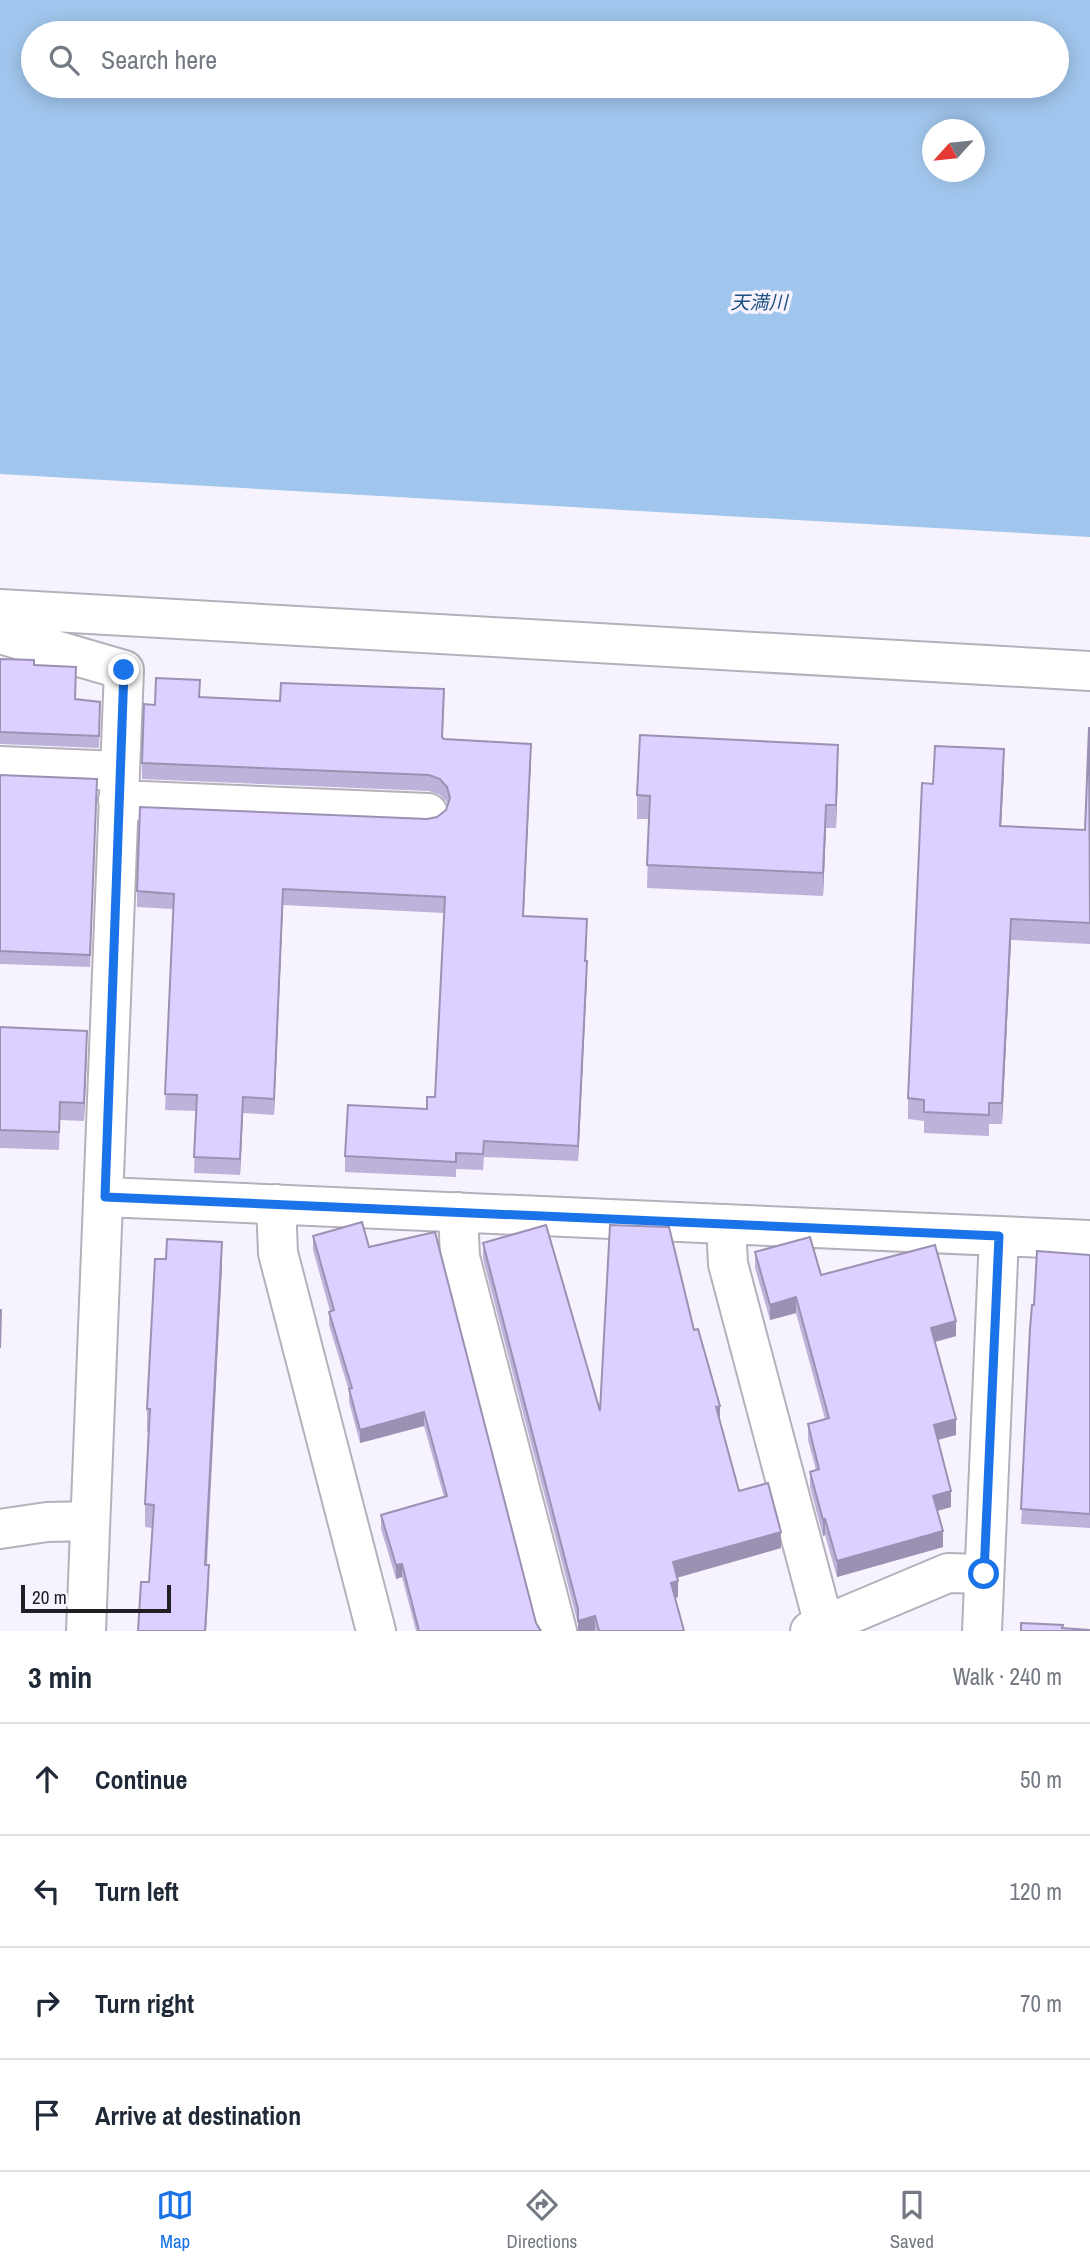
<!DOCTYPE html>
<html lang="en">
<head>
<meta charset="utf-8">
<style>
	:root { --surface:#fff; --page:#f2f2f3; --text:#1f2937; --muted:#747a83; --line:#e0e1e3; --accent:#1a73e8 }
	body { margin:0; font-family:"Archivo Narrow","Noto Sans JP",sans-serif; background:var(--page); color:var(--text) }
	.compass { position:absolute; left:922px; top:119px; width:63px; height:63px; border-radius:50%; background:var(--surface); box-shadow:0 4px 18px #0003; rotate:243deg }
	.scale { position:absolute; left:21px; bottom:18px; width:150px; box-sizing:border-box; padding-left:7px; border:4px solid #201f23; border-top:0; font-size:19px; line-height:24px; white-space:nowrap; color:#201f23; -webkit-text-stroke:5px #f7f3fe; paint-order:stroke }
	.stop { position:absolute; width:21px; height:21px; margin:-16px; border:5px solid #1a73e8; border-radius:50%; background:#fff }
	.stop.end { background:#1a73e8; border-color:#fff; box-shadow:0 2px 7px #0008 }
	.list { margin:0; padding:0; list-style:none }
	h2 { display:flex; justify-content:space-between; align-items:center; height:91px; margin:0; padding:0 28px; font-size:30px }
	h2 small { font-size:23px; font-weight:400; color:var(--muted) }
	.list li { display:grid; grid-template-columns:46px 1fr auto; gap:21px; align-items:center; box-sizing:border-box; height:112px; padding:0 28px; border-top:2px solid var(--line) }
	.list b { display:block; font-size:26px; white-space:nowrap }
	.list em { font-size:23px; font-style:normal; color:var(--muted) }
	.icon { flex:none; width:38px; height:38px; fill:none; stroke:currentColor; stroke-width:2; stroke-linecap:round; stroke-linejoin:round }
	.map { position:relative; flex:none; width:1090px; height:1631px; overflow:hidden }
	.search { position:absolute; background:var(--surface); box-shadow:0 4px 18px #0003; left:21px; right:21px; top:21px; height:77px; display:flex; align-items:center; gap:18px; box-sizing:border-box; padding:0 24px; border-radius:38px; color:var(--muted); font-size:26px }
	.sheet { height:539px; background:var(--surface) }
	nav { display:flex; justify-content:space-around; align-items:center; box-sizing:border-box; height:98px; border-top:2px solid var(--line); background:var(--surface); font-size:19px; color:var(--muted) }
	nav a { display:grid; justify-items:center; gap:4px }
	nav .on { color:var(--accent) }
	.map>svg:first-child { display:block }
</style>
</head>
<body>
<div class="map">
<svg width="1090" height="1631" viewBox="0 0 1090 1631">
	<rect width="100%" height="100%" fill="#f7f3fe"/>
	<path fill="#a1c6ed" fill-rule="evenodd" d="M0 0H1090V537L0 474ZM33 33H1057V86H33ZM932 130H974V172H932Z"/>
	<g fill="none" stroke-linecap="round" stroke-linejoin="round">
		<defs>
			<path id="minor" d="M0 609 1090 671
				M0 634 124 670 86 1631
				M0 766 119 771
				M118 800 428 813
				M105 1197 1090 1240
				M276 1204 278 1253 376 1631
				M458 1212 460 1257 557 1631
				M726 1224 728 1264 824 1625V1631
				M0 1529 47 1522 90 1521
				M810 1631 948 1573 984 1574
				M982 1631 999 1236"/>
		</defs>
		<use href="#minor" stroke="#b5b1bb" stroke-width="42"/>
		<use href="#minor" stroke="#fff" stroke-width="38"/>
	</g>
	<path fill="#beb2db" d="M0 659 34 665 75 699 100 715 99 748 0 744Z
		M200 697 280 701 444 704 443 738 444 739 531 759 523 916 587 935 586 961 587 976 578 1161 484 1157 483 1170 456 1169V1177L345 1172V1156L427 1109 435 1097 444 913 283 905 274 1115 243 1113 240 1175 194 1173 196 1111 165 1110 173 909 137 907V891L437 817 446 810 448 805 447 802 440 795 429 791 142 779V763Z
		M1090 727V944L1011 940 1002 1124H989V1136L924 1133V1121L908 1119V1098L933 784 1004 771 1001 826 1085 830Z
		M838 768 836 828H826L823 896 647 888 649 819H637V795Z
		M0 775 97 779 90 967 0 964Z
		M0 1027 87 1050 84 1121 60 1120 59 1150 0 1148Z
		M313 1236 369 1247 536 1623 541 1631H416L402 1577 396 1579 381 1529V1515L444 1497 424 1426 360 1443 349 1402V1391L329 1325V1312L330 1311 313 1250Z
		M483 1243 600 1411 694 1330 739 1491 781 1548 677 1577 678 1597 675 1598 684 1631H578V1624L483 1259Z
		M755 1252 821 1275 956 1336 935 1342 956 1435 938 1439 951 1507 937 1511 943 1547 837 1577 825 1535 823 1536 810 1487V1472L816 1470 808 1440V1424L825 1419 796 1313 770 1320 755 1268Z
		M1090 1255V1528L1021 1524 1034 1305Z
		M222 1265 207 1565 209 1588 206 1631H138L149 1582 152 1528 145 1527V1504L148 1432H147V1409Z"/>
	<path fill="#9b91b2" d="M531 744V759L523 932V916Z
		M838 745V768L836 828V805Z
		M1004 749V771L1000 847V826Z
		M826 805V828L823 896V873Z
		M283 889V905L274 1115V1099Z
		M1011 919V940L1002 1124V1103Z
		M587 961V976L578 1161V1146Z
		M87 1031V1050L84 1121V1103Z
		M243 1097V1113L240 1175V1159Z
		M222 1242V1265L205 1588V1565Z
		M796 1297V1313L770 1320V1305Z
		M956 1321V1336L931 1343V1328Z
		M720 1406V1422L716 1407Z
		M424 1412V1426L360 1443V1430Z
		M956 1419V1435L934 1441V1425Z
		M951 1491V1507L933 1512V1496Z
		M825 1519V1535L823 1536V1520Z
		M943 1531V1547L837 1577V1561Z
		M781 1532V1548L673 1579V1562Z
		M402 1564V1577L396 1579V1565Z
		M209 1565 206 1631H205Z
		M678 1581V1597L671 1599V1583Z
		M595 1616V1631H578V1621Z"/>
	<path fill="#ddcfff" stroke="#9b91b2" stroke-width="2" d="M0 659 34 660V665L76 667 75 699 100 702 99 736 0 732Z
		M156 678 200 680 199 697 280 701 281 683 444 689 442 737 444 739 531 744 523 916 587 919 585 961H587L578 1146 484 1141 483 1154 456 1153V1162L345 1156 348 1105 427 1109V1097H435L445 897 283 889 274 1099 243 1097 240 1159 194 1157 197 1095 165 1094 174 894 137 891 140 807 427 819 437 817 446 810 450 798 447 787 440 779 429 775 142 763 144 704 155 705Z
		M1089 727 1090 923 1011 919 1002 1103H989V1115L924 1112V1100L908 1098 922 783 933 784 935 746 1004 749 1000 826 1085 830Z
		M640 735 838 745 836 805H826L823 873 647 865 650 796 637 795Z
		M0 775 97 779 90 955 0 951Z
		M0 1027 87 1031 84 1103 60 1102 59 1132 0 1130Z
		M362 1222 369 1247 435 1232 536 1623 541 1631H419L402 1564 396 1565 381 1515 447 1496 424 1412 360 1430 349 1389 352 1388 329 1312 334 1310 313 1236Z
		M546 1225 600 1411 610 1225 669 1227 694 1330 698 1329 720 1406 716 1407 739 1491 768 1483 781 1532 673 1562 678 1581 671 1583 684 1631H599L595 1616 578 1621V1609L483 1243Z
		M810 1237 821 1275 935 1245 956 1321 931 1328 956 1419 934 1425 951 1491 933 1496 943 1531 837 1561 825 1519 823 1520 810 1472 819 1469 808 1424 829 1418 796 1297 770 1305 755 1252Z
		M167 1239 222 1242 205 1565H209L205 1631H138L141 1582H149L154 1505 145 1504 150 1409H147L155 1259H166Z
		M1037 1251 1090 1255V1514L1021 1509 1030 1329 1032 1305H1034Z
		M0 1310H1L0 1348Z
		M1021 1623 1063 1625 1062 1628 1090 1630V1631H1021Z"/>
	<g fill="none" stroke-linecap="round" stroke-linejoin="round">
		<path stroke="#1a73e8" stroke-width="9" d="M124 670 105 1197 999 1236 984 1574"/>
	</g>
	<g text-anchor="middle" stroke-width="7" stroke-linejoin="round" paint-order="stroke">
		<g font-size="19" font-style="italic" fill="#1b5080" stroke="#f7f3fe">
			<text x="759" y="309">天満川</text>
		</g>
	</g>
</svg>
<svg class="compass" viewBox="-18 -18 36 36"><path d="M0-13l5 13h-10z" fill="#e53935"/><path d="M0 13l5-13h-10z" fill="#747a83"/></svg>
<div class="scale">20 m</div>
<div class="stop" style="left:984px;top:1574px"></div>
<div class="stop end" style="left:124px;top:670px"></div>
<div class="search"><svg class="icon" aria-label="search" viewBox="0 0 24 24"><circle cx="10" cy="10" r="6"/><path d="M15 15l6 6"/></svg>Search here</div>
</div>
<section class="sheet">
<h2>3 min<small>Walk · 240 m</small></h2>
<ul class="list">
<li><svg class="icon" aria-label="ahead" viewBox="0 0 24 24"><path d="M12 20V5M6 11l6-6 6 6"/></svg><div><b>Continue</b></div><em>50 m</em></li>
<li><svg class="icon" aria-label="left" viewBox="0 0 24 24"><path d="M17 20v-9H6M10 6l-5 5 5 5"/></svg><div><b>Turn left</b></div><em>120 m</em></li>
<li><svg class="icon" aria-label="right" viewBox="0 0 24 24"><path d="M7 20v-9h11M14 6l5 5-5 5"/></svg><div><b>Turn right</b></div><em>70 m</em></li>
<li><svg class="icon" aria-label="arrive" viewBox="0 0 24 24"><path d="M6 21V4h12l-3 4 3 4H6"/></svg><div><b>Arrive at destination</b></div></li>
</ul>
</section>
<nav>
<a class="on"><svg class="icon" aria-label="map" viewBox="0 0 24 24"><path d="M3 6l6-2 6 2 6-2v14l-6 2-6-2-6 2zM9 4v14M15 6v14"/></svg>Map</a>
<a><svg class="icon" aria-label="directions" viewBox="0 0 24 24"><path d="M12 3l9 9-9 9-9-9zM9 14v-3h6M13 9l2 2-2 2"/></svg>Directions</a>
<a><svg class="icon" aria-label="saved" viewBox="0 0 24 24"><path d="M7 4h10v16l-5-4-5 4z"/></svg>Saved</a>
</nav>
</body>
</html>
